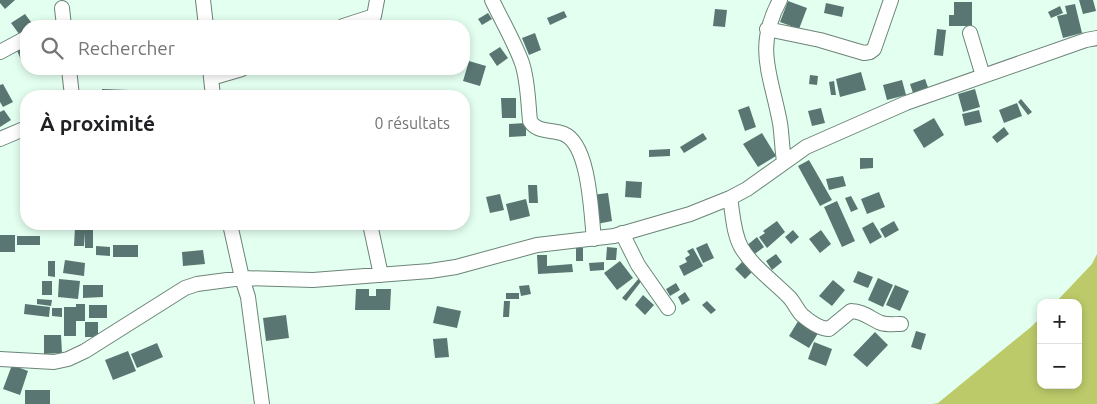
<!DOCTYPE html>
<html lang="fr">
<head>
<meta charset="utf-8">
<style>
	:root { --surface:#fff; --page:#f6f6f6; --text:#202124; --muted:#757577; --line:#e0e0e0 }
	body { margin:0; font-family:Ubuntu,sans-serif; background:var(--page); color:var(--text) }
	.controls { position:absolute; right:15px; bottom:15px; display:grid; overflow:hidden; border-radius:10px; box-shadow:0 2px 8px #0003 }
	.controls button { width:45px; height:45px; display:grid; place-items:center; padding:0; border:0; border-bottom:1px solid var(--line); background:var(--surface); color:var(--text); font:25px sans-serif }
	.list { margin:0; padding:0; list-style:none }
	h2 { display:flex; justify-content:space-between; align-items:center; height:65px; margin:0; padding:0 20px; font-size:21px }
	h2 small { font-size:16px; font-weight:400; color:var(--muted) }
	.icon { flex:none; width:28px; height:28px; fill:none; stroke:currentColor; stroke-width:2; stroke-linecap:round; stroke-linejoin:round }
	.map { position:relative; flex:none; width:1097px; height:404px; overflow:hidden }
	.search { position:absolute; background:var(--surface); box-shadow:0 2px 8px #0003; left:20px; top:20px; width:450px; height:55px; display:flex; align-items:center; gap:12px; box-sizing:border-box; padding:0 18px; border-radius:20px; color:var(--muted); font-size:19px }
	.panel { position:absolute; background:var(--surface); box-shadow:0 2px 8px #0003; left:20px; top:90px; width:450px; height:140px; border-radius:20px }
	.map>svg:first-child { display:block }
</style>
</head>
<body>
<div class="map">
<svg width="1097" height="404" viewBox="0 0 1097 404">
	<rect width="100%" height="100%" fill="#e3fff0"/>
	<path fill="#bcca6a" d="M1097 254V404H932L938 403 1031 327 1041 317V385H1078V303H1055L1092 264Z"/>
	<path fill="#597672" d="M0 0H15L5 9 0 3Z
		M1079 0H1093L1096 11 1083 14Z
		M788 1 807 8 799 29 780 22Z
		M954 2H972V26H949V15H954Z
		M826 3 844 7 842 17 824 13Z
		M1075 4 1082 33 1063 38 1057 16 1067 14 1065 6Z
		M1060 6 1063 13 1051 18 1048 12Z
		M715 9 727 10 725 27 713 26Z
		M564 11 567 17 550 25 547 18Z
		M488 13 492 19 482 25 478 19Z
		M25 14 34 26H26V35L22 38 11 23Z
		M937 29 946 30 943 56 934 55Z
		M535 33 541 50 529 55 522 38Z
		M26 43V59L21 60 16 48Z
		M500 47 508 58 497 66 489 54Z
		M469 61 486 66 480 86 463 81Z
		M861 72 866 90 840 97 836 79Z
		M810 75 818 76 817 85 809 84Z
		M925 79 929 90 914 96 910 84Z
		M902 80 906 95 887 100 883 85Z
		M834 81 836 95H831L829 82Z
		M3 84 13 102 3 107 0 102V85Z
		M102 89 129 90V96H102Z
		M975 89 980 107 963 112 958 94Z
		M501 98H516V118H502Z
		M1021 99 1032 112 1028 115 1018 102Z
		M1017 103 1022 116 1004 123 999 110Z
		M749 106 756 127 745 131 738 110Z
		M821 108 825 123 812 126 808 111Z
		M4 110 11 120 0 127V112Z
		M979 110 982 122 965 126 962 114Z
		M934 118 944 135 924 148 913 130Z
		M526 123V136L509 137V124Z
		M1004 127 1009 134 997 143 992 137Z
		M703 133 707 139 684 153 680 147Z
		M762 133 776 156 758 167 743 144Z
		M670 149V156L649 157V150Z
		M860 158H873V168L860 169Z
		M809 160 832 200 820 206 798 166Z
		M843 176 846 186 829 190 826 179Z
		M626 181 642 182 641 198 625 197Z
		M528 185H537L538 203H529Z
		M879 192 885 207 867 214 861 199Z
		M608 193 612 221 597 224 592 195Z
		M500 194 504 210 490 213 486 197Z
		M851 196 858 209 851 212 845 198Z
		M526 199 530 216 510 221 506 204Z
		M837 201 855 241 842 247 824 207Z
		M777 221 785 232 767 248 759 237 765 233 763 231Z
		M894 221 899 230 885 238 880 229Z
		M873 222 882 237 870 244 862 228Z
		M75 227 93 228V248H85V233L84 246H74Z
		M793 230 799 237 791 244 785 237Z
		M821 230 831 244 820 253 809 239Z
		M0 235H15V252H0Z
		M17 236H40V245H17Z
		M757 237 764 247 752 256 745 247Z
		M707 243 714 258 703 263 696 248Z
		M113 245H138V257H113Z
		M96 246 110 247V256L96 255Z
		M607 247 617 248 616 260H606Z
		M576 248H583V261H576Z
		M693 248 703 266 684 276 679 266 687 262 685 258 690 255 687 251Z
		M203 250 205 264 183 266 182 252Z
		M776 254 782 262 772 270 766 261Z
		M537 255H547V266L572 264 573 272 538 274Z
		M746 258 756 268 745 279 735 269Z
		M65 260 85 263 84 276 63 273Z
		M48 261H55V277L48 276Z
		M620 261 633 278 617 290 604 273Z
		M604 262V270L590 271 589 263Z
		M858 271 873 277 868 288 853 282Z
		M640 277 643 279 626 301 622 298Z
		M878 278 893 285 883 307 868 300Z
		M59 279 80 281 78 299 58 297Z
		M833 280 845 290 832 306 819 296Z
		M42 281H52V295H42Z
		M676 283 680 290 670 296 666 289Z
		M83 285H103V297L83 298Z
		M529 285 531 294 521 296 519 286Z
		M895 285 909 291 900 311 886 305Z
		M356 289H369V296H376V289H391L390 310H355Z
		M685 292 690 300 682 305 678 297Z
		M506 293H519V299H506Z
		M643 295 654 305 645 315 635 305Z
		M37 299 52 300 51 306 37 304Z
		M504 301H510L509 317H503Z
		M707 301 716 310 711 314 702 305Z
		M25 304 50 307 49 317 24 314Z
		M76 304H85V321H76V336H64V307H76Z
		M89 305H107V318H89Z
		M437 306 461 311 457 328 433 323Z
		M52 308H62V317L52 316Z
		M286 315 289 338 266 341 263 318Z
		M800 318 820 330 809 348 789 336Z
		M85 322H98V337H85Z
		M916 331 926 334 921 350 911 347Z
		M875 332 888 345 867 367 853 355Z
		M44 335H61L62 353 44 354Z
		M447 338 449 357 435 358 433 339Z
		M814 342 832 349 826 366 808 359Z
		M157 343 163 357 137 368 131 354Z
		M128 351 136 371 113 380 105 360Z
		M12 365 28 371 20 395 3 389Z
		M25 390H50V404H25Z"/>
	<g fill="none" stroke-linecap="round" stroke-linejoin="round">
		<defs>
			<path id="minor" d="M203 0 206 26
				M492 0C502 21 514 41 522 63 528 81 528 102 530 121 537 133 552 129 564 134 590 145 591 215 594 239
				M780 0C754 48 771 74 780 123 782 136 782 149 784 161
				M62 8 64 26
				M343 26 374 16 377 0
				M767 29 820 40 864 53 870 52 874 49 891 0
				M970 33 983 76
				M0 52 26 38
				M69 69 72 96
				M210 69 213 96
				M211 78 242 69
				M0 139 26 128
				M730 198C733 214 733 232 741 247 752 266 773 281 789 297 794 302 797 310 802 315 809 321 820 329 829 329L851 311C863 311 871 319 881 323 888 325 895 324 901 324
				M230 224 242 278 248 297 262 404
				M370 224 381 275
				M622 233 638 265 668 308
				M0 359 54 362 68 359 85 351 185 288 197 284 242 278 313 280 430 271 456 267 537 245 614 236 690 214 730 198 747 189 806 147 906 103 1086 40 1097 38"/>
		</defs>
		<use href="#minor" stroke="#6c8478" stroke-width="16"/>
		<use href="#minor" stroke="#fff" stroke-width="14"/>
	</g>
</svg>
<div class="controls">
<button>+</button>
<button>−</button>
</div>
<div class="search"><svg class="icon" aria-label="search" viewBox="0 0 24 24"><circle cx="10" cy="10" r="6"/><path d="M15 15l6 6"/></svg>Rechercher</div>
<section class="panel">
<h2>À proximité<small>0 résultats</small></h2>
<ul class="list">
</ul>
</section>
</div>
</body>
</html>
